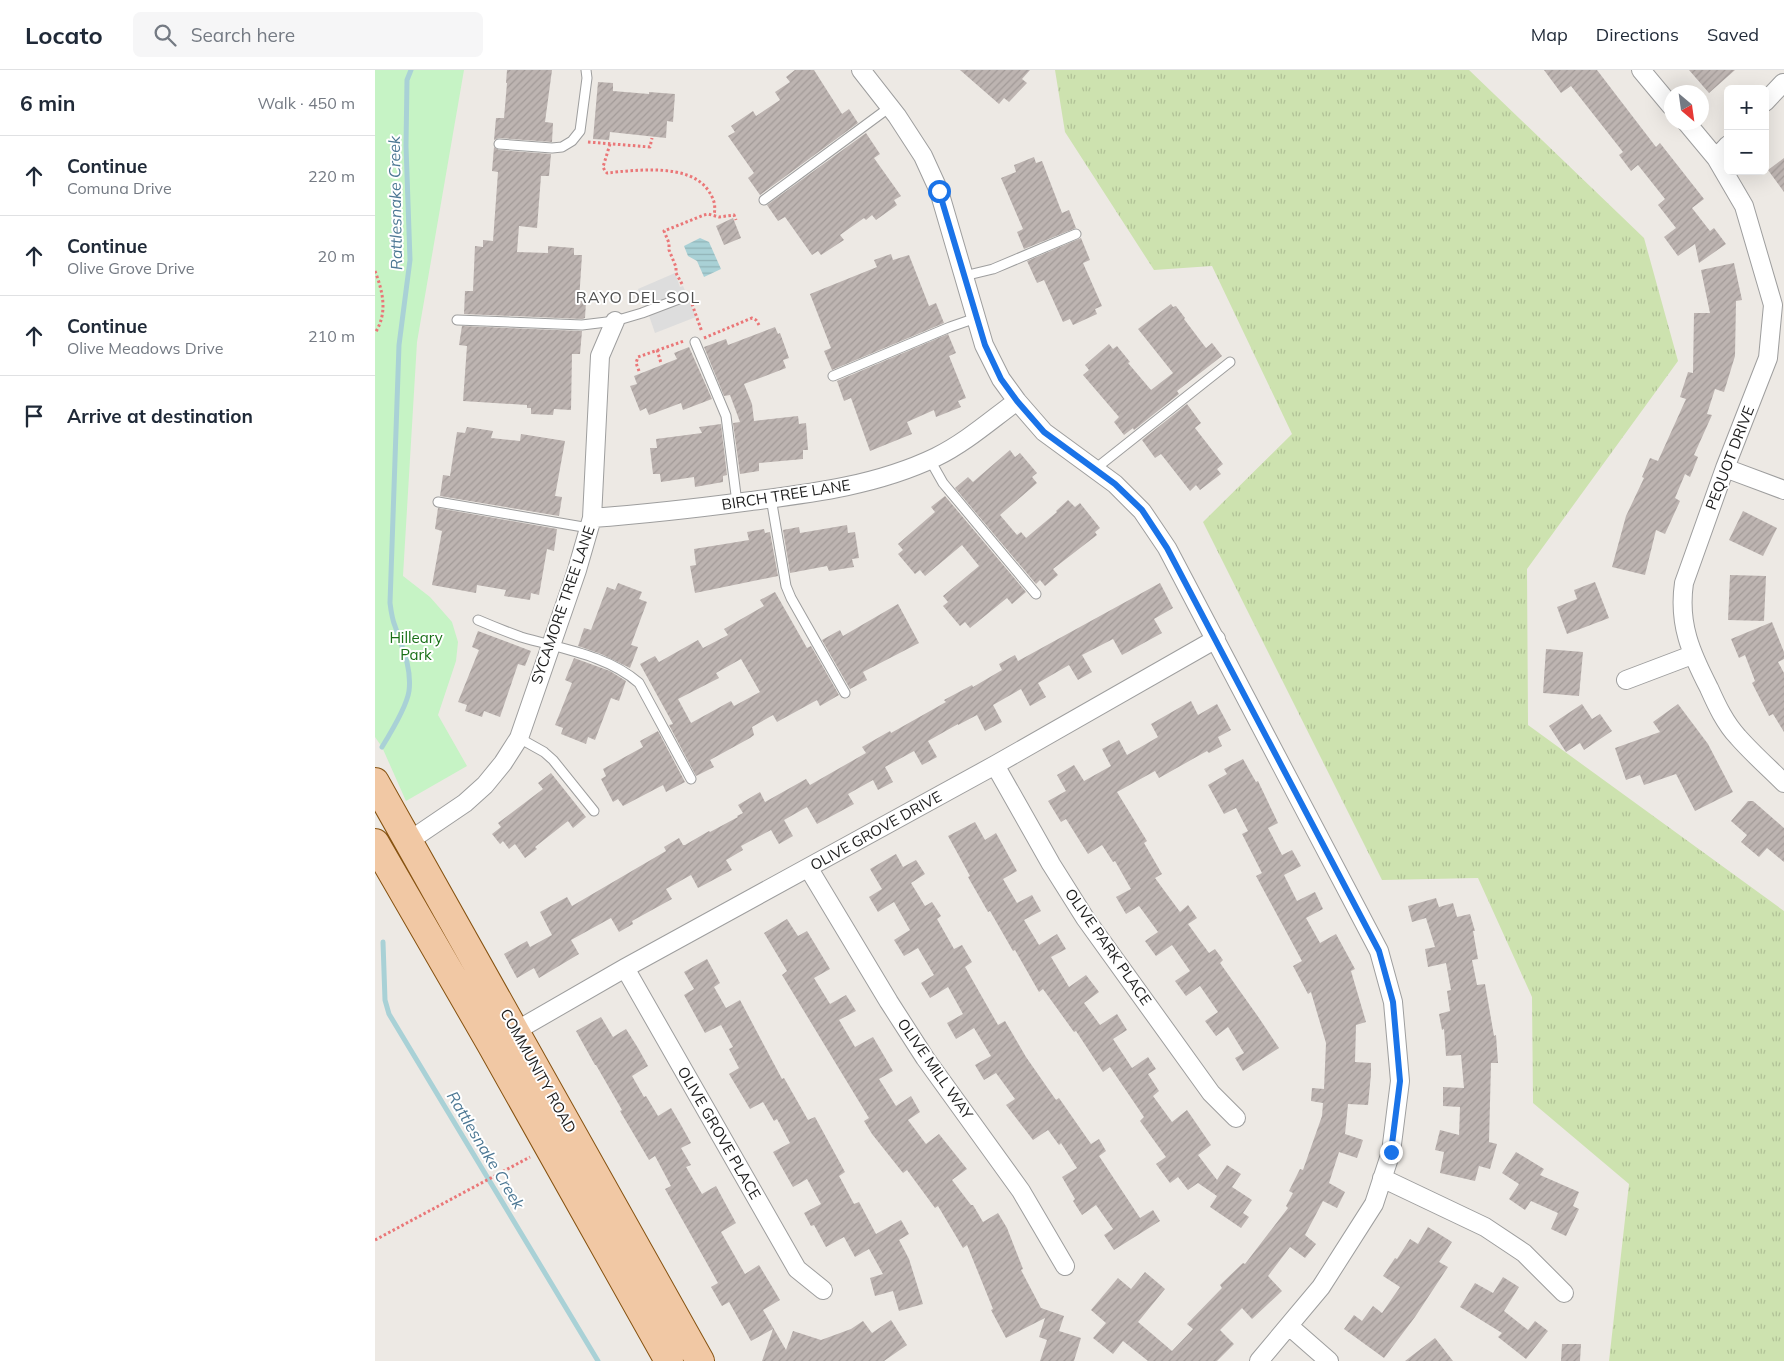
<!DOCTYPE html>
<html lang="en">
<head>
<meta charset="utf-8">
<style>
	:root { --surface:#fff; --page:#f6f6f7; --text:#1f2937; --muted:#747a83; --line:#e0e1e3 }
	body { margin:0; font-family:Mulish,sans-serif; background:var(--page); color:var(--text) }
	.controls { position:absolute; right:15px; top:15px; display:grid; overflow:hidden; border-radius:8px; box-shadow:0 5px 20px #0002 }
	.controls button { width:45px; height:45px; display:grid; place-items:center; padding:0; border:0; border-bottom:1px solid var(--line); background:var(--surface); color:var(--text); font:25px sans-serif }
	.compass { position:absolute; left:1289px; top:15px; width:45px; height:45px; border-radius:50%; background:var(--surface); box-shadow:0 5px 20px #0002; rotate:151deg }
	.stop { position:absolute; width:15px; height:15px; margin:-11px; border:4px solid #1a73e8; border-radius:50%; background:#fff }
	.stop.end { background:#1a73e8; border-color:#fff; box-shadow:0 1px 5px #0008 }
	.list { margin:0; padding:0; list-style:none }
	h2 { display:flex; justify-content:space-between; align-items:center; height:65px; margin:0; padding:0 20px; font-size:21px }
	h2 small { font-size:16px; font-weight:400; color:var(--muted) }
	.list li { display:grid; grid-template-columns:32px 1fr auto; gap:15px; align-items:center; box-sizing:border-box; height:80px; padding:0 20px; border-top:1px solid var(--line) }
	.list b { display:block; font-size:19px; white-space:nowrap }
	.list p { margin:0; font-size:16px; white-space:nowrap; color:var(--muted) }
	.list em { font-size:16px; font-style:normal; color:var(--muted) }
	.icon { flex:none; width:28px; height:28px; fill:none; stroke:currentColor; stroke-width:2; stroke-linecap:round; stroke-linejoin:round }
	.map { position:relative; flex:none; width:1409px; height:1291px; overflow:hidden }
	header { display:flex; align-items:center; gap:30px; box-sizing:border-box; height:70px; padding:0 25px; background:var(--surface); border-bottom:1px solid var(--line) }
	header strong { font-size:24px }
	nav { display:flex; gap:28px; margin-inline-start:auto; font-size:18px }
	.search { width:350px; height:45px; background:var(--page); display:flex; align-items:center; gap:12px; box-sizing:border-box; padding:0 18px; border-radius:8px; color:var(--muted); font-size:19px }
	main { display:flex }
	aside { flex:1; background:var(--surface) }
	.map>svg:first-child { display:block }
</style>
</head>
<body>
<header>
<strong>Locato</strong>
<div class="search"><svg class="icon" aria-label="search" viewBox="0 0 24 24"><circle cx="10" cy="10" r="6"/><path d="M15 15l6 6"/></svg>Search here</div>
<nav><a>Map</a><a>Directions</a><a>Saved</a></nav>
</header>
<main>
<aside>
<h2>6 min<small>Walk · 450 m</small></h2>
<ul class="list">
<li><svg class="icon" aria-label="ahead" viewBox="0 0 24 24"><path d="M12 20V5M6 11l6-6 6 6"/></svg><div><b>Continue</b><p>Comuna Drive</p></div><em>220 m</em></li>
<li><svg class="icon" aria-label="ahead" viewBox="0 0 24 24"><path d="M12 20V5M6 11l6-6 6 6"/></svg><div><b>Continue</b><p>Olive Grove Drive</p></div><em>20 m</em></li>
<li><svg class="icon" aria-label="ahead" viewBox="0 0 24 24"><path d="M12 20V5M6 11l6-6 6 6"/></svg><div><b>Continue</b><p>Olive Meadows Drive</p></div><em>210 m</em></li>
<li><svg class="icon" aria-label="arrive" viewBox="0 0 24 24"><path d="M6 21V4h12l-3 4 3 4H6"/></svg><div><b>Arrive at destination</b></div></li>
</ul>
</aside>
<div class="map">
<svg width="1409" height="1291" viewBox="0 0 1409 1291">
	<defs>
		<pattern id="grass-tufts" width="24" height="20" patternUnits="userSpaceOnUse" patternTransform="scale(1.25)"><rect width="24" height="20" fill="#cde2af"/><path d="M3 7l-1-3M5 7V3M7 7l1-3M15 17l-1-3M17 17v-4M19 17l1-3" fill="none" stroke="#b0c196"/></pattern>
		<pattern id="water-rules" width="6" height="5" patternUnits="userSpaceOnUse" patternTransform="scale(1.25)"><rect width="6" height="5" fill="#a9d1d6"/><path d="M0 2.5h6" fill="none" stroke="#91b3b7"/></pattern>
		<pattern id="building-hatch" width="6" height="6" patternUnits="userSpaceOnUse" patternTransform="scale(1.25)"><rect width="6" height="6" fill="#bdb4b1"/><path d="M-1 1l2-2M0 6l6-6M5 7l2-2" fill="none" stroke="#a29a98"/></pattern>
	</defs>
	<rect width="100%" height="100%" fill="#ede9e4"/>
	<path fill="url(#grass-tufts)" d="M680 0H1094L1269 168 1303 291 1152 499 1153 655 1409 841V1291H1234L1254 1114 1158 1033 1157 927 1103 808 1007 810 828 452 917 364 837 196 779 200 690 62Z"/>
	<path fill="#c6f3c5" d="M0 0H89L42 272 28 506 55 527 77 552 83 572 81 591 63 645 92 696 31 731 7 677 0 667Z"/>
	<path fill="#ddd" d="M300 203 305 217 308 216 321 247 280 263 271 237 263 219Z"/>
	<path fill="url(#water-rules)" d="M325 168 334 172 346 199 329 207 322 191 313 186 309 176Z"/>
	<g fill="none" stroke-linecap="round" stroke-linejoin="round">
		<path stroke="#a9d1d6" stroke-width="5" d="M7 677C15 664 32 635 34 621 37 598 27 577 20 556 17 549 16 541 15 533L24 275 35 190 31 76 32 10 36 0
			M8 872 10 930 14 944 223 1291"/>
	</g>
	<path fill="url(#building-hatch)" fill-rule="evenodd" d="M132 0H177L170 52 178 53 177 72 124 68 119 70 121 48H129L132 13H131Z
		M420 0H439L467 44 474 39 483 53 385 125 373 108 379 103 353 66 360 62 356 56 378 41 381 46 405 30 400 22 415 12 411 7Z
		M585 0H655L647 9 652 13 634 32 629 28 624 34Z
		M1169 0H1222L1281 77 1285 73 1329 129 1317 138 1335 161 1339 158 1351 174 1324 193 1320 174 1303 186 1289 167 1301 158 1283 135 1290 129 1263 95 1256 101 1244 85 1248 82 1196 16 1186 23Z
		M1314 0H1360L1334 23Z
		M223 12 238 13V21L274 24V22L300 24 298 52 292 51 291 68 235 62 234 70 218 69Z
		M491 63 505 84 499 88 526 126 519 130 522 135 501 150 497 145 491 150 489 148 465 165 469 170 446 185 443 181 437 185 410 147 403 151 392 135Z
		M119 77 124 80 176 84 174 106H166L162 158 144 156 142 182 173 183V176L199 178V185H207L204 231H211L210 248 207 249 89 244 90 221H98L100 176 108 177V170L118 171 123 102 117 101Z
		M659 87 661 93 667 91 687 143 694 140 701 158 649 179 642 162 648 159 626 108 641 102 639 95Z
		M1409 88V122L1393 100Z
		M358 148 366 168 349 175 341 156Z
		M706 168 715 190 708 193 727 236 720 239 722 244 698 255 695 249 688 252 669 210 662 213 652 191Z
		M516 184 518 190 534 185 554 236 561 233 569 253 457 300 449 281 456 278 435 224 502 197 499 190Z
		M1359 193 1367 230 1361 231 1360 286 1349 322 1340 319 1332 344 1337 345 1319 385 1323 387 1315 407 1310 404 1300 428 1305 431 1290 464 1281 460 1270 505 1237 497 1251 446 1269 408 1267 407 1275 388 1283 391 1311 329 1305 327 1313 302 1318 303 1319 243H1335L1326 200Z
		M796 234 798 237 801 236 810 248 809 249 831 278 837 273 847 286 802 321 804 324 759 360 758 358 749 365 739 352 744 347 708 305 714 300 710 295 734 274 738 279 742 276 755 292 753 293 776 320 798 303 763 259Z
		M87 256 207 261 205 284H197L196 340 179 339 178 345 156 344V338H152V335L88 331 92 276 84 275Z
		M400 257 403 264 405 263 414 288 408 290 411 298 369 314 377 334 379 351 423 346 424 354 431 353 433 380H428V389L384 393V401L365 404 358 353 365 352 355 325 349 326 329 277 351 269 353 275Z
		M573 264 581 283 574 286 591 328 583 331 586 337 561 347 559 340 532 352 537 364 495 381 476 328 469 331 462 311Z
		M314 277 337 329 308 340 306 333 274 345 271 338 265 341 255 316 262 314 259 306 302 289 299 283Z
		M812 334 826 353 820 358 848 394 842 399 846 404 825 420 821 415 815 421 786 384 780 388 767 370Z
		M346 354 352 405 348 406V412L320 417 319 407 286 412 285 404H278L275 378H282L281 369 327 363 324 357Z
		M92 357 118 361 116 368 145 371 146 364 190 371 180 426 187 427 184 446 65 426 68 405 75 406 82 362 90 363Z
		M635 380 640 387 645 383 662 403 657 407 662 413 625 445 642 465 646 462 651 468 682 442 681 441 693 430 700 437 705 433 725 458 720 462 722 465 678 499 683 505 670 516 665 510 661 514 580 418 593 407 598 412Z
		M570 426 651 522 637 534 632 528 595 558 590 552 585 556 568 536 573 532 568 526 604 496 587 475 550 506 545 500 540 504 523 484 528 480 523 474 560 442 556 437Z
		M63 438 182 459 179 481 172 479 164 525 156 523 155 530 129 526 131 520 102 515 101 523 57 515 67 461 60 459Z
		M1368 441 1402 458 1388 486 1354 470Z
		M472 455 473 463 480 462 484 488 477 489 479 497 454 501 452 496 415 503 408 460 424 457 425 463Z
		M389 459 390 463 395 462 403 506 320 523 315 496 321 495 319 479 374 470 372 462Z
		M1355 505 1391 506 1389 551 1353 550Z
		M1220 512 1234 548 1192 564 1182 537 1202 529 1199 520Z
		M243 513 267 522 264 529 272 532 256 575 263 577 255 598 226 584 203 576 209 558 216 560 232 517 240 520Z
		M785 513 798 538 779 549 787 563 747 585 738 569 707 585 717 602 703 610 694 595 663 613 671 627 655 636 646 619 618 635 627 652 610 661 602 645 583 655V654L553 671 562 687 547 695 539 681 510 697 518 712 503 720 498 710 473 724 479 734 442 754 432 737 409 750 418 766 404 774 396 760 366 776 368 780 351 790 357 800 323 818 316 805 291 819 297 829 257 851 258 854 244 862 236 848 196 870 204 884 164 908 159 898 142 908 129 884 152 871 155 877 177 865 165 842 192 827 197 836 291 781 289 777 304 768 308 775H310L334 761 335 762 363 747 362 746 368 743 363 735 385 722 390 732 431 709 435 715 491 683 487 677 515 661 516 663 571 632 569 630 597 615 598 617 627 600 624 594 640 585 643 591Z
		M400 522 432 578 436 576 464 625 445 636 442 630 402 652 398 645 377 657 379 665 375 668 335 690 339 697 321 706 294 655 298 654 265 594 280 586 284 592 323 570 328 578 353 565 349 559 389 536 385 530ZM366 589 385 622 359 636 356 631 316 653 303 629 344 608 341 603Z
		M523 534 544 573 488 602 492 610 475 619 447 570 465 560 468 566Z
		M1397 552 1409 582V589L1403 592 1409 603V662L1398 644 1394 646 1377 613 1380 611 1370 585 1364 588 1356 569Z
		M103 561 156 581 150 596 143 594 125 647 109 641 107 647 90 641 92 635 83 632 104 580 97 577Z
		M1171 579 1208 582 1204 626 1168 623Z
		M199 588 235 601 251 611 244 631 236 628 220 670 213 667 211 674 186 664 188 658 180 655 197 613 190 610Z
		M816 631 823 645 842 634 856 660 843 667 847 676 834 683 832 681 784 708 780 701 742 722 772 771 769 773 787 804 780 808 805 842 813 835 822 848 813 854 834 883 840 879 848 890 845 893 884 948 904 978 868 1001 860 988 869 983 853 957 841 966 830 951 843 942 825 916 811 926 800 911 815 901 797 875 781 886 770 871 783 862 764 836 751 844 741 827 756 819 740 791 738 792 727 775 713 784 691 749 686 752 673 731 691 721 682 705 699 695 709 711 736 696 727 679 744 670 752 685 783 667 776 654Z
		M1207 634 1217 649 1225 644 1237 661 1209 680 1205 673 1191 682 1174 656Z
		M1303 634 1333 674 1358 722 1320 741 1301 704 1269 715 1265 705 1251 710 1240 678 1285 662 1278 652Z
		M283 661 310 712 291 722 288 715 248 736 243 729 238 732 226 709 231 706 228 699 268 677 265 671Z
		M868 689 881 712 883 711 903 753 893 758 907 785 917 780 926 796 909 805 922 831 940 822 948 839 931 848 945 873 961 864 980 899 976 901 991 952 981 955 980 992 996 993V1004L993 1035 973 1034 970 1064 988 1070 982 1088 964 1082 954 1113 970 1122 962 1138 948 1131 930 1165 941 1174 930 1188 915 1177 893 1206 907 1221 877 1249 867 1238 845 1260 859 1274 842 1291H773L748 1271 738 1284 718 1268 731 1253 716 1240 743 1208 756 1219 770 1202 790 1219 763 1252 797 1281 818 1259 812 1254 847 1218 845 1215 868 1193 870 1194 913 1138 911 1136 918 1123 914 1121 925 1099 928 1100 947 1046 948 1033 936 1031 937 1018 949 1019 951 973 936 922 933 924 918 896 927 891 881 806 887 803 867 764 873 761 861 738 849 744 833 715 852 704 849 699Z
		M176 703 211 747 198 758 193 751 160 777 162 779 150 788 140 774 134 779 128 771 125 774 117 764 126 757 123 753 168 719 163 713Z
		M1373 731H1378L1409 758V792L1392 778 1384 787 1366 772 1372 765 1356 751Z
		M600 752 610 770 621 763 642 801 628 809 642 833 657 825 666 841 649 850 664 875 682 864 691 879 676 887 694 917 711 905 724 922 709 933 725 955 742 944 752 960 738 969 757 998 773 987 781 999 773 1004 784 1021 778 1026 797 1052 812 1040 836 1075 823 1085 842 1110 852 1095 866 1104 857 1117 877 1130 868 1143 874 1147 866 1158 835 1137 842 1126 823 1113 813 1120 803 1107 795 1113 781 1094 791 1087 765 1051 769 1047 735 997 728 1002 701 961 699 962 668 919 664 922 640 880 638 881 615 841 613 842 593 807 595 806 573 766Z
		M521 784 528 797 541 790 550 804 536 813 550 836 557 832 566 846 562 849 579 879 587 875 597 892 590 897 623 955 630 951 651 987 681 1030 684 1028 716 1074 724 1069 731 1081 724 1086 765 1148 778 1140 785 1151 739 1180 729 1165 738 1159 721 1135 707 1145 698 1131 700 1129 687 1107 702 1098 686 1073 684 1075 673 1060 658 1070 631 1035 640 1029 621 1003 609 1010 600 995 616 986 599 958 581 969 572 953 588 944 573 917 555 928 546 913 559 905 543 878 529 886 519 870 535 860 519 832 503 842 494 827 507 819 495 799Z
		M1061 828 1064 837 1078 833 1082 847 1095 844 1100 861H1098L1103 889 1097 890 1102 915 1110 914 1119 966 1121 965 1123 993H1116L1114 1072 1122 1074 1115 1099 1104 1096 1100 1111 1065 1103 1069 1082 1060 1080 1065 1060 1084 1065 1085 1037 1068 1036V1017L1089 1018 1086 985 1071 986 1069 959 1067 960 1064 944 1075 941 1072 921 1076 920 1071 893 1053 897 1050 879 1060 877 1051 848 1037 852 1033 836Z
		M412 849 423 866 432 861 455 899 439 908 455 934 471 925 481 941 464 950 480 977 498 967 518 1001 504 1009 521 1036 536 1026 545 1042 533 1050 551 1074 564 1064 592 1099 577 1110 596 1135H598L608 1152 623 1143 632 1158 648 1199 646 1200 666 1238 689 1246 684 1261 706 1268 699 1291H665L672 1270 664 1267 670 1248 631 1268 616 1240 618 1239 592 1175 588 1178 563 1136 560 1138 532 1100 528 1103 497 1064 489 1051 494 1048 407 905 412 901 389 863Z
		M332 889 345 913 339 917 351 938 365 930 407 1009 409 1008 433 1050 440 1047 470 1102 464 1106 479 1134 484 1132 501 1164 526 1150 534 1164 524 1170 534 1189 548 1234 524 1241 518 1221 500 1226 495 1208 508 1204 494 1179 480 1187 469 1167 451 1177 439 1155 436 1156 429 1143 446 1134 432 1109 418 1117 398 1082 415 1073 402 1049 399 1051 388 1032 375 1039 354 1004 364 998 354 979 358 977 346 955 330 963 309 925 319 919 309 902Z
		M226 947 238 967 251 959 263 978 273 996 257 1006 269 1027 271 1026 283 1046 296 1038 306 1055 316 1073 306 1078 316 1095 311 1097 327 1124 341 1116 349 1131 361 1153 346 1162 370 1204 384 1195 405 1230 388 1240 411 1280 418 1261 446 1270 476 1259 488 1251 497 1263 516 1250 532 1275 509 1291H387L398 1259 376 1271 354 1232 347 1236 336 1217 343 1213 290 1119 296 1116 280 1086 274 1090 245 1041 247 1040 221 995H220L201 961Z
		M1141 1082 1169 1099 1165 1105 1204 1122 1198 1136 1204 1139 1191 1166 1176 1159 1183 1143 1156 1131 1150 1140 1134 1129 1144 1114 1127 1103Z
		M1053 1157 1077 1172 1064 1192 1073 1197 1040 1247 1009 1288 969 1259 979 1245 987 1251 998 1236 1007 1243 1025 1217 1008 1206 1020 1188 1022 1189 1035 1169 1043 1174Z
		M1128 1207 1144 1217 1129 1241 1153 1260 1160 1251 1173 1261 1151 1289 1123 1267 1127 1263 1085 1237 1100 1213 1118 1223Z
		M1060 1268 1078 1291H1030Z
		M1187 1274H1206L1205 1291H1186Z"/>
	<g fill="none" stroke-linecap="round" stroke-linejoin="round">
		<defs>
			<path id="service" d="M124 74 177 78 187 77 197 71 205 61 212 8 211 0
				M389 130 515 37
				M589 206 618 199 701 164
				M82 250 207 255 240 251 267 243 309 227
				M320 272 351 346 362 433
				M458 306 575 257 601 248
				M555 390 568 413 661 524
				M720 399 855 292
				M396 428 411 516 416 528 470 623
				M63 432 214 458
				M103 550C117 556 132 562 146 567 187 579 232 585 264 613L316 709
				M144 668 169 682 178 690 219 741"/>
			<path id="minor" d="M486 0 522 46 548 86 564 121 609 275 626 309 642 331 669 362 740 414 767 441 792 478 1004 881 1018 932 1025 1011 1016 1082 999 1134 946 1217 884 1291
				M1266 0 1296 36
				M1390 32 1408 13
				M1311 52 1341 88 1369 136 1398 235 1393 288 1350 398 1309 513C1303 554 1316 583 1334 618 1342 636 1350 653 1363 667 1377 683 1394 698 1409 713
				M1341 88 1353 75
				M1350 398 1409 420
				M217 448C271 444 323 438 376 431 439 423 503 415 561 387 590 373 616 350 642 331
				M1251 610 1317 585
				M620 695 676 794 710 848 836 1023 861 1048
				M34 771 90 733 110 715 128 693 144 668 202 500 217 448 225 286 240 251
				M434 799 514 932 550 988 646 1121 690 1196
				M250 898 422 1199 448 1220
				M132 966 250 898 620 695 841 569
				M1007 1108 1110 1157 1149 1183 1189 1223
				M914 1256 954 1291"/>
			<path id="primary" d="M0 712 325 1291
				M0 773 116 974 294 1291"/>
		</defs>
		<use href="#service" stroke="#9e9e9e" stroke-width="11"/>
		<use href="#minor" stroke="#9e9e9e" stroke-width="20"/>
		<use href="#primary" stroke="#865210" stroke-width="30"/>
		<path stroke="#ea7778" stroke-width="3" stroke-dasharray="2.5 2.5" stroke-linecap="butt" d="M213 72 275 77 277 68
			M235 74 228 97 230 101 232 103C261 100 314 93 333 120 339 129 341 135 339 145
			M0 201C8 222 13 243 0 263
			M307 214 301 203V197L294 180V173L289 161 329 145 333 144 344 147 359 145 361 150
			M317 234 327 262
			M329 268 377 248 381 250 384 255
			M282 280 286 293
			M264 301 261 293 263 287 309 271
			M0 1170 155 1087"/>
		<use href="#service" stroke="#fff" stroke-width="9"/>
		<use href="#minor" stroke="#fff" stroke-width="18"/>
		<use href="#primary" stroke="#f1c8a4" stroke-width="28"/>
	</g>
	<g fill="none" stroke-linecap="round" stroke-linejoin="round">
		<path stroke="#1a73e8" stroke-width="6" d="M564 121 610 275 626 309 642 331 669 362 740 414 767 440 792 478 1004 881 1018 932 1025 1011 1016 1082"/>
	</g>
	<g text-anchor="middle" stroke-width="4" stroke-linejoin="round" paint-order="stroke">
		<g font-size="15" fill="#1d1d1d" stroke="#fff">
			<text transform="translate(1355 388) rotate(-69)" y="5">PEQUOT DRIVE</text>
			<text transform="translate(411 425) rotate(-9)" y="5">BIRCH TREE LANE</text>
			<text transform="translate(188 535) rotate(-71)" y="5">SYCAMORE TREE LANE</text>
			<text transform="translate(501 761) rotate(-29)" y="5">OLIVE GROVE DRIVE</text>
			<text transform="translate(733 877) rotate(55)" y="5">OLIVE PARK PLACE</text>
			<text transform="translate(560 999) rotate(55)" y="5">OLIVE MILL WAY</text>
			<text transform="translate(163 1001) rotate(61)" y="5">COMMUNITY ROAD</text>
			<text transform="translate(344 1063) rotate(60)" y="5">OLIVE GROVE PLACE</text>
		</g>
		<g font-size="15" fill="#196f17" stroke="#fff">
			<text x="41" y="573">Hilleary<tspan x="41" dy="17">Park</tspan></text>
		</g>
		<g font-size="16" font-style="italic" fill="#4d7894" stroke="#fff">
			<text transform="translate(20 133) rotate(-91)" y="6">Rattlesnake Creek</text>
			<text transform="translate(111 1080) rotate(59)" y="6">Rattlesnake Creek</text>
		</g>
		<g font-size="16" letter-spacing="1" fill="#505050" stroke="#fff">
			<text x="263" y="233">RAYO DEL SOL</text>
		</g>
	</g>
</svg>
<div class="controls">
<button>+</button>
<button>−</button>
</div>
<svg class="compass" viewBox="-18 -18 36 36"><path d="M0-13l5 13h-10z" fill="#e53935"/><path d="M0 13l5-13h-10z" fill="#747a83"/></svg>
<div class="stop" style="left:564px;top:121px"></div>
<div class="stop end" style="left:1016px;top:1082px"></div>
</div>
</main>
</body>
</html>
